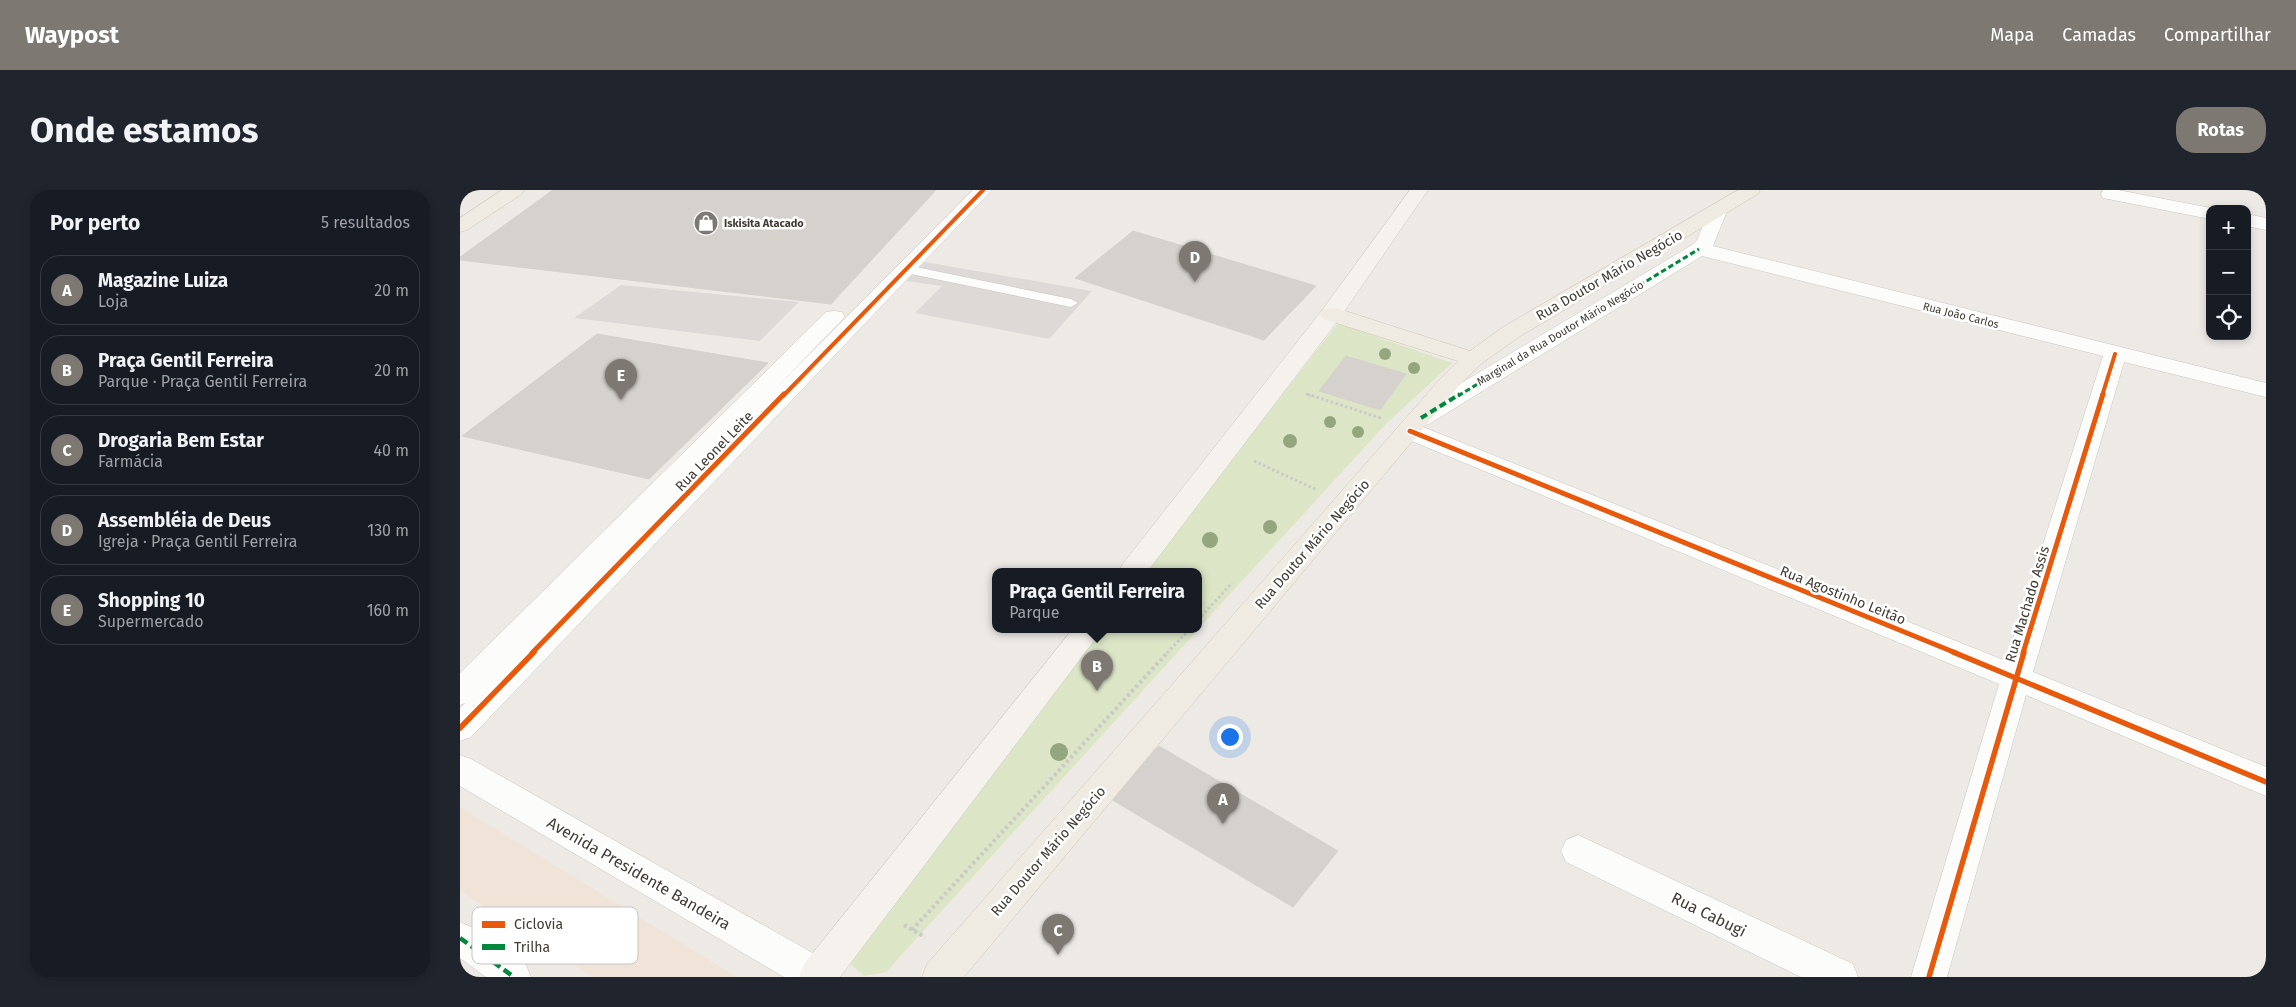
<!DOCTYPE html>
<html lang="pt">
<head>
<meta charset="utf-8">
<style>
	:root { --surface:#171b24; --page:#20242c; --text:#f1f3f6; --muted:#9ea1a6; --line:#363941; --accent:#7d7872 }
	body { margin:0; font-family:"Fira Sans",sans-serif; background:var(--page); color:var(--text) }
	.controls { position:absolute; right:15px; top:15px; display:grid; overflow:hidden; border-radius:10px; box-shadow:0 2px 8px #0003 }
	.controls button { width:45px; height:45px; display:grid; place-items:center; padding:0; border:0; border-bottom:1px solid var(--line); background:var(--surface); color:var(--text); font:25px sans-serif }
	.you { position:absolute; left:769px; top:546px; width:18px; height:18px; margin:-12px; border:4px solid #fff; border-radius:50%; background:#1a73e8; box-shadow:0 0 0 8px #1a73e833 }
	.badge { display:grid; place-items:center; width:32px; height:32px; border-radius:50%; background:var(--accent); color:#fff; font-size:16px; font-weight:700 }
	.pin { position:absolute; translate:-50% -41px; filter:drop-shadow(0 1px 2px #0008) }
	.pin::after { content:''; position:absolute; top:26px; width:18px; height:15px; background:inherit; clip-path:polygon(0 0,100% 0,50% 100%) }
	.popup { position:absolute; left:532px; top:378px; width:210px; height:65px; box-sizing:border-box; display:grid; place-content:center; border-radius:10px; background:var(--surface); filter:drop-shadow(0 1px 4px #0005); font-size:16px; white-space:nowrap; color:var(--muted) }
	.popup b { font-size:19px; color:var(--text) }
	.popup::after { content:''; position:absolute; left:50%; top:100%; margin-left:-10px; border:10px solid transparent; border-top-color:var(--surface) }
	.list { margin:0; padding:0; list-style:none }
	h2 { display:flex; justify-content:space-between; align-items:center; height:65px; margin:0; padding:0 20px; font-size:21px }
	h2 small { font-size:16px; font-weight:400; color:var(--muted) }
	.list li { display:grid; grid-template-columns:32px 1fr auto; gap:15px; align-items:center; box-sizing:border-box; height:70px; margin:0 10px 10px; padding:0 10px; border:1px solid var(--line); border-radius:20px }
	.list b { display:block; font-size:19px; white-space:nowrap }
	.list p { margin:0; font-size:16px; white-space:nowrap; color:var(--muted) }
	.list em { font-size:16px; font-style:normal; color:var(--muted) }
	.icon { flex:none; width:28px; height:28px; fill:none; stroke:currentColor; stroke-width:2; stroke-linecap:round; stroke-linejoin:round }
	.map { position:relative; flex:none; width:1806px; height:787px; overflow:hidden; border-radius:20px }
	header { display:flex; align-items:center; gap:30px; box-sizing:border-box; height:70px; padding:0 25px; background:var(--accent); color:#fff }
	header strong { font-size:24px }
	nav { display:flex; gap:28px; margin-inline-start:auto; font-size:18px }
	.intro { display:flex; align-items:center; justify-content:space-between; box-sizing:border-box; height:120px; padding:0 30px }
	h1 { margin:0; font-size:35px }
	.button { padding:12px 22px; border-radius:20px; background:var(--accent); color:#fff; font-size:18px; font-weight:700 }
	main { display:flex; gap:30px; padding:0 30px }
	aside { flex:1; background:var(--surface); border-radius:20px; box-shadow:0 2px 8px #0003 }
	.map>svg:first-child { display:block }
</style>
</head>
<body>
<header>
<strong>Waypost</strong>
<nav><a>Mapa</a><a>Camadas</a><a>Compartilhar</a></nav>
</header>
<div class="intro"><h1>Onde estamos</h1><a class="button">Rotas</a></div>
<main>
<aside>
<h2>Por perto<small>5 resultados</small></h2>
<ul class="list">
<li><span class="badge">A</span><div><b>Magazine Luiza</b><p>Loja</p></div><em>20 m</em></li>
<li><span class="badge">B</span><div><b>Praça Gentil Ferreira</b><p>Parque · Praça Gentil Ferreira</p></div><em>20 m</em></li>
<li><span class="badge">C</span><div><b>Drogaria Bem Estar</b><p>Farmácia</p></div><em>40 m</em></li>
<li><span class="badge">D</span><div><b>Assembléia de Deus</b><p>Igreja · Praça Gentil Ferreira</p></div><em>130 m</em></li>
<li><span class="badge">E</span><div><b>Shopping 10</b><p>Supermercado</p></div><em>160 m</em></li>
</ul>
</aside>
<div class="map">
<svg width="1806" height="787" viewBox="0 0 1806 787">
	<rect width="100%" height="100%" fill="#edeae6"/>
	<path fill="#f0e4d9" d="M0 617 277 787H133L0 701Z"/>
	<path fill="#dce6c7" d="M878 133 992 173 926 234 738 439V382H684Z
		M640 440H738L426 782 404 786 384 769Z"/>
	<path fill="#dcd9d6" d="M465 72 632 101 589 149 455 123 482 96 446 91Z
		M161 95 339 112 300 151 114 128Z"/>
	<path fill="#d5d1cd" stroke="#d5d1cc" d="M93 0H476L371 114 0 70V67Z
		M673 41 856 96 804 150 615 88Z
		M137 144 308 173 189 289 2 246Z
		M886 166 946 184 920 220 859 201Z
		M699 556 878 661 833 717 649 608Z"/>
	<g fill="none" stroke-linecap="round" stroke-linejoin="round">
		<defs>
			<path id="service" d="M446 75 611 109 618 113 611 117 441 82 440 79 441 76Z"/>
			<path id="pedestrian" d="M0 732 11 737 66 775 71 787H26L0 768Z"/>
			<path id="minor" d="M1643 0H1658L1756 19H1750V29L1643 8 1641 4Z
				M1258 15 1265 17 1267 21 1253 56 1806 193V207L1664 172 1573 482 1806 577V606L1566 505 1487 787H1451L1539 494 942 247 938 241 942 235 950 233 958 235 1546 471 1643 166 1242 66 969 234 961 236 953 234 949 228 953 222 1232 55 1237 50 1249 21 1251 17Z
				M1787 24 1806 28V40L1787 36Z
				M1118 645 1393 774 1398 787H1341L1106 672 1101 661 1106 650Z"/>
			<path id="tertiary" d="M513 0H532L11 547 0 551V518L5 513 0 515V483L366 122 374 121 382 122 385 127 317 197Z
				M0 565 11 569 372 774 377 787H324L0 596Z"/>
			<path id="secondary" d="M950 0H968L879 129 687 382H659L662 375 863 119Z
				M612 440H642L380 787H339L344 774Z"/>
			<path id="primary" d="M42 0H64L62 4 7 40 0 42V28Z
				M1278 0H1300L1298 4 1059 147 1021 174 996 199 504 787H462L467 774 980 189 998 171 863 129 860 124 863 119 871 118 879 119 1010 161 1043 137Z"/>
		</defs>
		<use href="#service" stroke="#c9c6c2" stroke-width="1"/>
		<use href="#pedestrian" stroke="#c9c6c2" stroke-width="1"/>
		<use href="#minor" stroke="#c9c6c2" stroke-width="1"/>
		<use href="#tertiary" stroke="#c9c6c2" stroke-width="1"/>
		<use href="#secondary" stroke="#ccc7be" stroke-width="1"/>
		<use href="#primary" stroke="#cec5b4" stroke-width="1"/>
		<path stroke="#cbc9c6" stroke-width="2.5" stroke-dasharray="2 2" stroke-linecap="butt" d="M846 204 851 206"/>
		<path stroke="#cbc9c6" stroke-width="3" stroke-dasharray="2.5 2.5" stroke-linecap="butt" d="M847 204 921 228
			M794 271 857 300
			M738 430 772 393
			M707 463 729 440"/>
		<path stroke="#cbc9c6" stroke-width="4" stroke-dasharray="3 3" stroke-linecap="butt" d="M444 735 465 747
			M452 740 708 462"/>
		<use href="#service" fill="#fcfcfb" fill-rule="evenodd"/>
		<use href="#pedestrian" fill="#fcfcfb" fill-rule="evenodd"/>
		<use href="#minor" fill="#fcfcfb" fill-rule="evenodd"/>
		<use href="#tertiary" fill="#fcfcfb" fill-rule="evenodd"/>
		<use href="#secondary" fill="#f5f2ed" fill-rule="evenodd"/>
		<use href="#primary" fill="#efeae2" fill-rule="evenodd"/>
		<path stroke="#00873e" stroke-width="3" stroke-dasharray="5.5 3" stroke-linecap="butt" d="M998 206 1239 59"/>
		<path stroke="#00873e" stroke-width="4" stroke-dasharray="7 4" stroke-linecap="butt" d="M961 228 1000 204"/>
		<path stroke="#00873e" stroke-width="4.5" stroke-dasharray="9 4.5" stroke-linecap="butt" d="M0 748 54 787"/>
		<defs>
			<path id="cycleway-far2" d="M323 206 523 0
				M1642 206 1655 164"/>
			<path id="cycleway-far1" d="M950 241 1496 463
				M72 463 324 204
				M1563 463 1643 204"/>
			<path id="cycleway" d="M1493 462 1806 592
				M0 538 74 462
				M1469 787 1564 462"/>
		</defs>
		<use href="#cycleway-far2" stroke="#fff" stroke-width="6"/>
		<use href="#cycleway-far1" stroke="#fff" stroke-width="8"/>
		<use href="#cycleway" stroke="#fff" stroke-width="9"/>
		<use href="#cycleway-far2" stroke="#e8590c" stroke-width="4"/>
		<use href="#cycleway-far1" stroke="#e8590c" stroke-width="5"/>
		<use href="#cycleway" stroke="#e8590c" stroke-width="5.5"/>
	</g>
	<g fill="#93a67f">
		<circle cx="925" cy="164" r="6"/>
		<circle cx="954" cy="178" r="6"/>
		<circle cx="870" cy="232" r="6"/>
		<circle cx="898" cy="242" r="6"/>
		<circle cx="830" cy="251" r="7"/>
		<circle cx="810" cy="337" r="7"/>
		<circle cx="750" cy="350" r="8"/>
		<circle cx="636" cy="484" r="8"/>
		<circle cx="599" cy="562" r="9"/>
	</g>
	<defs>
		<symbol id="shop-disc" viewBox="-11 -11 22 22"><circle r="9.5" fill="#7d7872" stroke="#fff"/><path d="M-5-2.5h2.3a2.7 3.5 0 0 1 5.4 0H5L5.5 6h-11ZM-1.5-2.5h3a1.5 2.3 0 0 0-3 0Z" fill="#fff"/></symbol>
	</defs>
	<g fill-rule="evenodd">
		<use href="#shop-disc" x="232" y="19" width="28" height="28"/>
	</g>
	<g text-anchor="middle" stroke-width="5" stroke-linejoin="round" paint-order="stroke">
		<g font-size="11" font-weight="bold" fill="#413b33" stroke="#fff" text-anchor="start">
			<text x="264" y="37">Iskisita Atacado</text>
		</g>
		<g font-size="11" fill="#413b33" stroke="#fff">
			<text transform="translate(1501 125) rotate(14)" y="4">Rua João Carlos</text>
			<text transform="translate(1100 143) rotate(-31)" y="4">Marginal da Rua Doutor Mário Negócio</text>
		</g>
		<g font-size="14" fill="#413b33" stroke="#fff">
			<text transform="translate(1149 85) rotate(-30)" y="5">Rua Doutor Mário Negócio</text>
			<text transform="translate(254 261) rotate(-46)" y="5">Rua Leonel Leite</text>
			<text transform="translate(852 354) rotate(-49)" y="5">Rua Doutor Mário Negócio</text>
			<text transform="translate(1383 405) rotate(22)" y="5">Rua Agostinho Leitão</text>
			<text transform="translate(1567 414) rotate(-73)" y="5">Rua Machado Assis</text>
			<text transform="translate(588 661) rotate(-49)" y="5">Rua Doutor Mário Negócio</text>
		</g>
		<g font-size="16" fill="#413b33" stroke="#fff">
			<text transform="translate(179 683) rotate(30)" y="6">Avenida Presidente Bandeira</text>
			<text transform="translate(1249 724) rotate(26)" y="6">Rua Cabugi</text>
		</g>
	</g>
	<rect x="12" y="717" width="166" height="57" rx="8" fill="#fff" stroke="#c6c4c2" stroke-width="1"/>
	<rect x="22" y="731" width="23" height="7" fill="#e8590c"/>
	<rect x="22" y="754" width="23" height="6" fill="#00873e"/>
	<g font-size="14" fill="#413b33">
		<text x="54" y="739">Ciclovia</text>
		<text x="54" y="762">Trilha</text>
	</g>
</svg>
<div class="controls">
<button>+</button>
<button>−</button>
<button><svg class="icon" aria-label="locate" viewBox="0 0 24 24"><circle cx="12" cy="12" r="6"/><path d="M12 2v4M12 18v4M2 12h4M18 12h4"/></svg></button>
</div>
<div class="you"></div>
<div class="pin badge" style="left:763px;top:634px">A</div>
<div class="pin badge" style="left:637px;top:501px">B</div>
<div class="popup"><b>Praça Gentil Ferreira</b>Parque</div>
<div class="pin badge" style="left:598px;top:765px">C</div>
<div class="pin badge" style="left:735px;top:92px">D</div>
<div class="pin badge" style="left:161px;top:210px">E</div>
</div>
</main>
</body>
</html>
